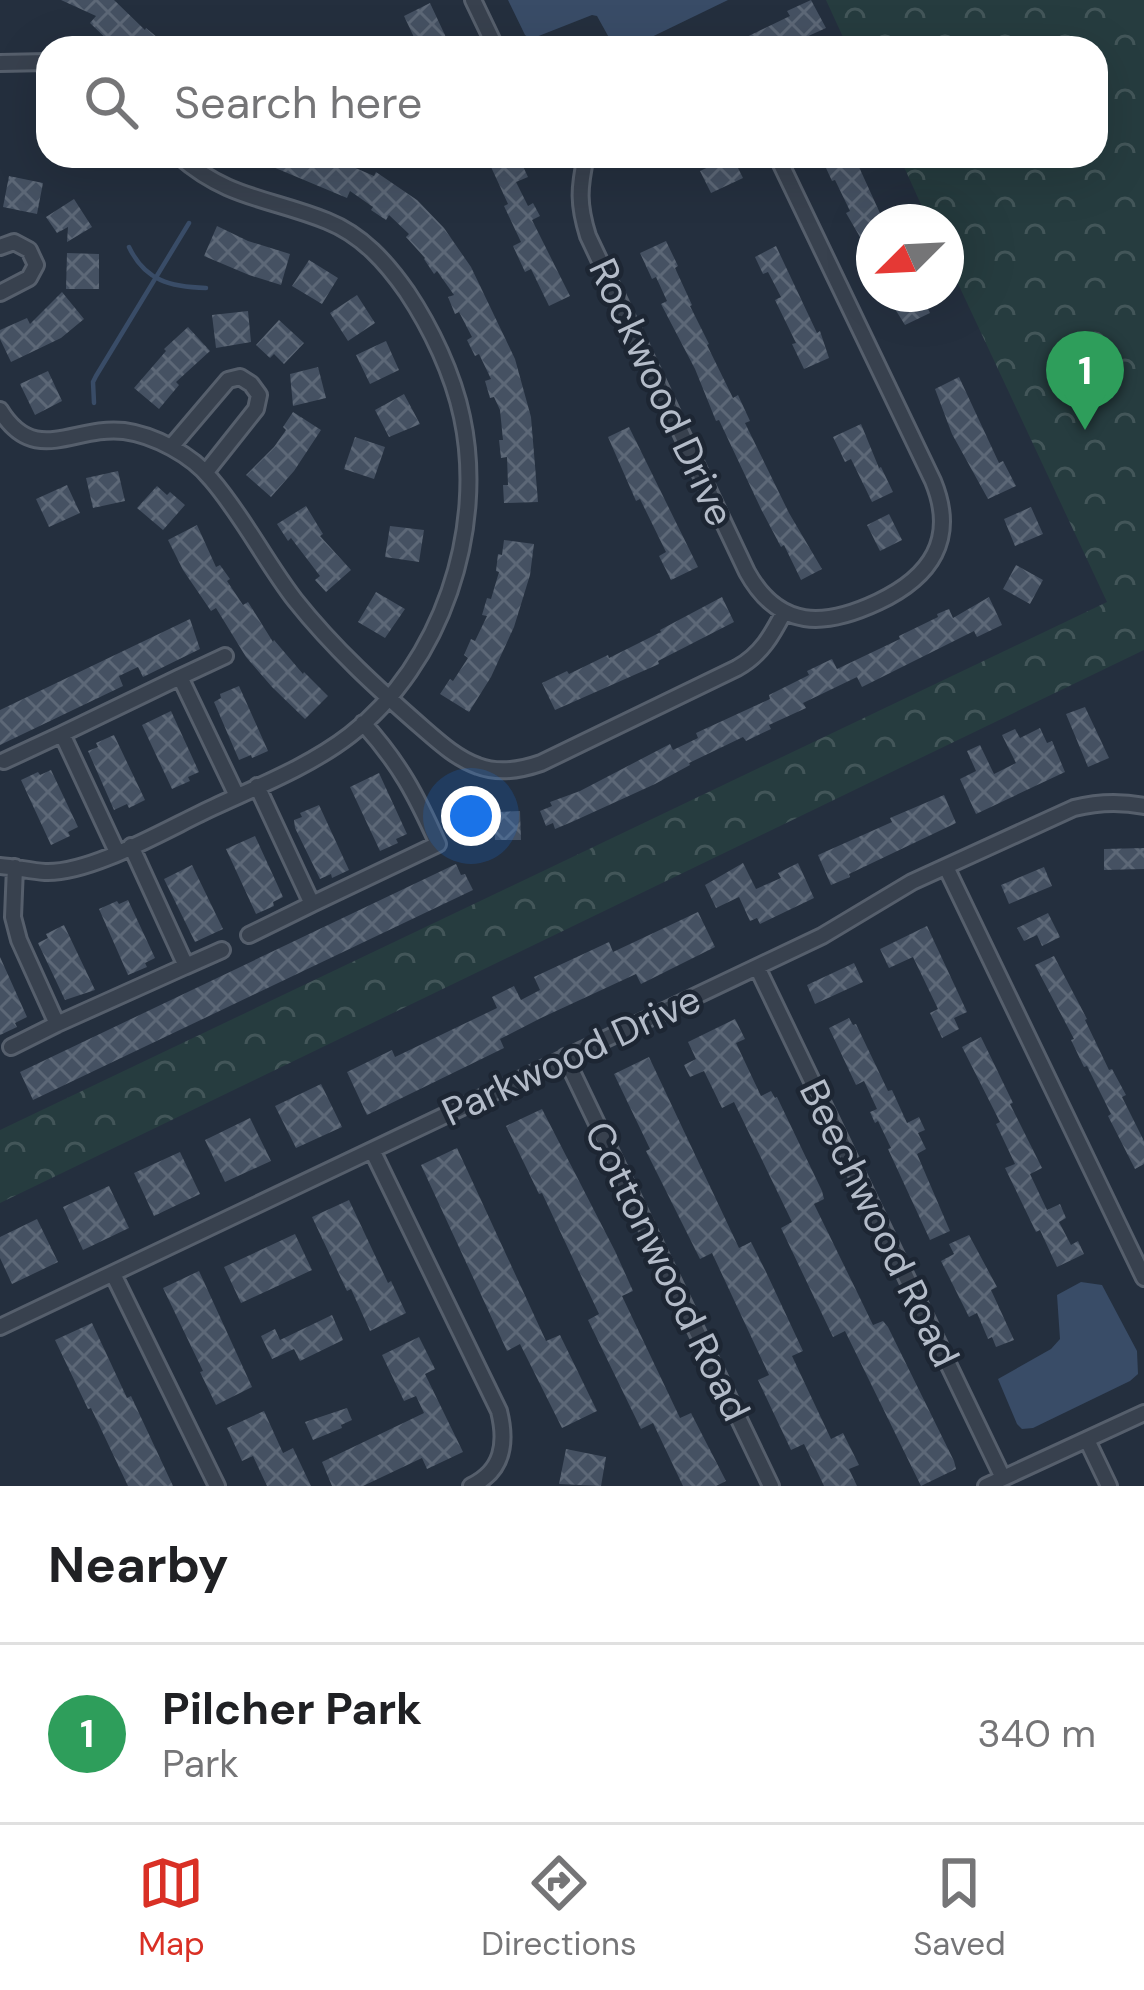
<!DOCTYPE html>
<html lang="en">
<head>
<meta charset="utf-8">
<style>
	:root { --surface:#fff; --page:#f2f2f2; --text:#202124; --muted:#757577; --line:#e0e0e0; --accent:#d93025 }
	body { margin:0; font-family:"DM Sans",sans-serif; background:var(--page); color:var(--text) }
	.compass { position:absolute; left:856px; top:204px; width:108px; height:108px; border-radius:50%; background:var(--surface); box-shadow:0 12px 48px #0002; rotate:246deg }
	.you { position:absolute; left:471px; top:816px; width:42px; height:42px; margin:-30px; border:9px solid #fff; border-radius:50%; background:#1a73e8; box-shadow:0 0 0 18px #1a73e833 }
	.badge { display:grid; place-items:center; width:78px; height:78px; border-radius:50%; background:var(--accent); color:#fff; font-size:39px; font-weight:700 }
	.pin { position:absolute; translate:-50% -99px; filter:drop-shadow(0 3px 6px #0008) }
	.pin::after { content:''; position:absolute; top:63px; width:42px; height:36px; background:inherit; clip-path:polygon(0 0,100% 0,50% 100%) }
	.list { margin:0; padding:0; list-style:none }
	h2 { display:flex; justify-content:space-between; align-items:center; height:156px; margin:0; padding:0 48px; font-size:51px }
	h2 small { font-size:39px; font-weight:400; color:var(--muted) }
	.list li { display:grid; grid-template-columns:78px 1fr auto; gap:36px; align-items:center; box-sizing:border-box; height:180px; padding:0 48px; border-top:3px solid var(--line) }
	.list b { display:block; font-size:45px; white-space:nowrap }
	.list p { margin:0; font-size:39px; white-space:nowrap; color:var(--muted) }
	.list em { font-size:39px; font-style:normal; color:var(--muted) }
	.icon { flex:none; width:66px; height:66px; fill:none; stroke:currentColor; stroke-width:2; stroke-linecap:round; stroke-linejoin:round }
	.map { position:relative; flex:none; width:1144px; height:1486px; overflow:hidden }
	.search { position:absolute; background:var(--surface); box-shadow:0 12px 48px #0002; left:36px; right:36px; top:36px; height:132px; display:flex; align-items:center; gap:30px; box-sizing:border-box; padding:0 42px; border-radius:36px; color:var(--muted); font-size:45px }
	.sheet { height:336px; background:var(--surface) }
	nav { display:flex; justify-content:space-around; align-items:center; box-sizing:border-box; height:168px; border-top:3px solid var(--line); background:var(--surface); font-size:33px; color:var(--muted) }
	nav a { display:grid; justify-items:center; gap:6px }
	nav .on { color:var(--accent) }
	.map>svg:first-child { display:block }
</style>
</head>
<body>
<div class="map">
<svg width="1144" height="1486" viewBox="0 0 1144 1486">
	<defs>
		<pattern id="forest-crowns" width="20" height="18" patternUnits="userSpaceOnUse" patternTransform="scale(3)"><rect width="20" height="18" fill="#263c3f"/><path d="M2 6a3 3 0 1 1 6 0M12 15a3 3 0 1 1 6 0" fill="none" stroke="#435659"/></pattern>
		<pattern id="building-cross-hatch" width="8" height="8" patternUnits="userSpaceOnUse" patternTransform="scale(3)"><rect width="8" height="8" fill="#455162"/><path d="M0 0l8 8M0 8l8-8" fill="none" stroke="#5d6877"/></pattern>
	</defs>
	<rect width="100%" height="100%" fill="#242f3e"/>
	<path fill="url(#forest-crowns)" d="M826 0H1144V650L0 1203V1130L1107 602 946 258V222H929L899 156H1096V48H848Z"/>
	<path fill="#394c67" d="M508 0H728L633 46 618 48 612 43 597 16 592 15 531 39 525 35Z
		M1081 1282 1102 1285 1137 1351 1138 1374 1130 1381 1033 1428 1022 1429 1017 1424 998 1379 1051 1349 1060 1339 1057 1295Z"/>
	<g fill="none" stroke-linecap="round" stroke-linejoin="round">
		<path stroke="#394c67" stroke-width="4.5" d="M129 247C145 281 171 287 206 288
			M94 403 93 382 96 376 189 223"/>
	</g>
	<path fill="url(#building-cross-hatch)" d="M61 0H114L145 30 146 28 170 48H116L90 23 96 16Z
		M811 0 826 28 782 48H724L790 16 787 11Z
		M430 3 451 48H419L404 16Z
		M277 156H328L374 176 376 172 417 200 444 228 471 267 515 359 531 417 538 502 504 503 503 485H508L507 457 501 458 499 440H503L500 410 494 397 490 398 485 381 491 379 479 354 475 356 467 340 472 337 459 312 455 314 448 297 454 295 437 271 434 274 424 259 425 258 406 237 409 234 389 215 386 220 371 210 373 207 350 191 347 198 273 167Z
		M486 156H518L528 177 516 182 528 206 533 203 540 216 532 220 570 296 549 306 531 269 525 272 513 246 521 242 504 206 508 204Z
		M732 156 743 178 711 193 700 171Z
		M854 156 884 222H874V230L860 237 846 213 850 211 835 180 832 181 826 168Z
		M9 176 43 183 37 214 3 207Z
		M74 199 92 227 67 242 68 227 57 233 46 217Z
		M217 226 248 241 290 254 281 285 249 275 204 256Z
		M666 241 678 266 675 268 692 305 690 306 709 344 707 345 733 398 738 395 750 421 745 423 789 513 822 569 801 580 784 545 781 547 761 509 719 420 716 421 695 369 661 304 667 301 656 277 652 279 640 253Z
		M776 246 817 333 820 331 829 358 804 369 792 344 796 343 775 300 781 297 768 272 763 274 755 257Z
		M67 253 99 254V289H66Z
		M309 260 338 278 322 304 292 286Z
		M62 292 84 319 61 338 11 362 0 339V330L27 318 30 324Z
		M905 294H921L930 313 905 325 890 301Z
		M357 295 375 323 348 341 330 313Z
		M248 311 251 342 216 348 212 315Z
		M279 320 304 343 284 364 274 354 270 358 256 345Z
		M188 327 210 351 176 382 179 385 159 409 134 388 166 351 164 349Z
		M386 341 399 370 370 384 356 355Z
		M318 367 326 398 293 406 290 374Z
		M48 371 62 401 35 415 20 384Z
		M959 377 999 463 1003 461 1016 486 988 499 952 434 935 389Z
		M404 394 420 424 389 437 375 410Z
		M293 412 321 430 294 471 271 497 246 475 274 447 286 430 283 427Z
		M861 424 879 468 881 467 893 492 872 502 851 459 845 462 833 437Z
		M629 427 698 567 671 580 659 556 666 552 640 499 636 501 608 437Z
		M355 437 385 447 374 479 344 469Z
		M118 471 125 501 93 508 86 478Z
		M67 485 80 513 49 527 36 499Z
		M157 486 167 495 170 492 185 505 163 530 137 508Z
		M306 506 323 534 320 536 351 570 326 592 315 580 320 576 291 538 288 541 277 524Z
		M1031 507 1043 534 1015 546 1004 519Z
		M889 514 902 540 880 551 867 525Z
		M197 525 216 567 220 565 230 579 227 581 243 605 248 602 273 642 274 640 303 674 304 672 328 696 305 719 272 687 246 657 216 608 211 611 183 570 168 540Z
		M390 526 424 530 419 562 385 557Z
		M504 540 534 544 530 575 514 627 491 677 469 712 440 694 450 679 453 681 468 658 464 655 471 639 475 641 487 616 482 615 487 598 491 599 499 572 496 571 498 554 502 555Z
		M1016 565 1043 580 1030 604 1003 589Z
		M376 592 405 609 385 638 358 622Z
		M722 597 734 622 658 661 659 664 555 710 542 683 567 671 569 674 608 655 609 658 661 632 660 630Z
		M989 597 1002 625 977 637 974 631 862 687 857 677 803 703 806 708 769 725 771 729 746 741 743 737 689 763 690 765 655 784 574 821 555 829 553 823 546 826 540 811 552 806 550 802 580 791 670 744 673 750 698 738 696 733 770 699 769 695 809 675 807 671 832 659 837 669 900 639 899 636 938 617 937 614 949 609 953 618Z
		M190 619 200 649 143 677 138 667 119 676 123 686 0 745V710Z
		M239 686 268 751 252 758 251 755 239 760 214 702 221 698 220 694Z
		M1085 707 1109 758 1088 767 1066 714Z
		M171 711 199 772 188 777 190 781 172 789 142 725Z
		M1040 728 1047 743 1052 741 1065 772 976 814 960 779 976 771 967 751 980 745 994 774 1016 763 1002 735 1015 729 1020 738Z
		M114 735 145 800 129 808 127 804 114 810 88 751 98 747 96 743Z
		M51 770 78 827 68 832 70 836 51 845 21 780 38 772 40 775Z
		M379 773 407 834 396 839 398 843 380 851 350 787Z
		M944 795 956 823 849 874 850 877 831 885 818 855 892 822 890 818Z
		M319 805 349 870 332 878 331 874 320 879 295 828 294 820 302 817 300 813Z
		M520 811 521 840H495L494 812Z
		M255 836 283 897 273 902 274 906 256 914 226 849Z
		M1144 848V869L1104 870V849Z
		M743 863 756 889 781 878 778 873 798 863 814 898 760 924 757 918 750 921 739 897 716 908 705 885Z
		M456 864 461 875 465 874 473 890 33 1100 20 1072Z
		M192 865 223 929 195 942 164 879Z
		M1044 867 1052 886 1009 904 1001 885Z
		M128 900 155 958 145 963 147 967 128 975 99 909 117 901 119 904Z
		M698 912 715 947 641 984 636 974 541 1018 500 1039 504 1048 367 1115 347 1072 392 1050 395 1057 497 1008 492 997 514 986 521 1000 540 990 534 977 609 942 613 952Z
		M1048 913 1060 937 1042 946 1037 935 1024 941 1017 928Z
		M64 925 95 990 65 1000 38 943 48 938 46 934Z
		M927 926 967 1012 954 1018 959 1029 942 1038 930 1013 938 1009 913 957 889 968 880 949Z
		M1054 956 1087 1019 1085 1020 1109 1070 1112 1069 1126 1095 1122 1097 1144 1141V1164L1135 1169 1108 1116 1111 1114 1087 1066 1084 1067 1071 1040 1074 1039 1035 965Z
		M0 957 27 1017 15 1023 17 1027 0 1035Z
		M854 963 863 982 815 1004 807 985Z
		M849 1018 853 1025 856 1024 888 1091 892 1090 907 1123 919 1117 925 1130 918 1133 926 1149 917 1154 950 1231 930 1240 888 1149 891 1148 878 1121 875 1123 870 1112 877 1109 864 1081 856 1085 829 1028Z
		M735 1019 745 1039 736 1043 761 1096 771 1091 775 1098 777 1097 822 1191 824 1199 814 1204 858 1294 873 1325 883 1321 888 1327 954 1461 956 1469 921 1486 845 1331 833 1337 781 1228 792 1222 734 1102 722 1108 704 1071 690 1077 684 1065 696 1059 688 1042Z
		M981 1037 1013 1103 1010 1104 1042 1168 1030 1174 1047 1210 1060 1204 1066 1218 1059 1222 1071 1245 1078 1241 1084 1254 1057 1267 1040 1230 1036 1232 1005 1168 1015 1164 996 1124 1000 1122 962 1047Z
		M649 1057 739 1248 751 1242 767 1274 803 1351 792 1356 831 1439 843 1433 859 1465 849 1469 857 1486H824L804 1444 791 1450 758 1380 769 1375 712 1253 700 1259 646 1151 650 1149 614 1074Z
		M321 1084 342 1127 296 1148 275 1106Z
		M542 1109 615 1251 633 1291 622 1296 680 1418 691 1413 726 1481 716 1486H683L653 1423 641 1429 588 1320 599 1314 542 1193 539 1194 506 1126Z
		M250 1118 271 1161 225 1182 205 1140Z
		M457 1148 546 1341 560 1335 597 1411 562 1428 520 1344 507 1351 421 1165Z
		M180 1152 200 1194 154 1216 134 1173Z
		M109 1186 129 1228 83 1250 63 1207Z
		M349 1200 388 1283 391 1281 406 1313 370 1331 351 1289 347 1291 312 1217Z
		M37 1219 58 1262 12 1284 0 1258V1237Z
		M295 1234 312 1270 241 1303 224 1267Z
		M969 1235 997 1287 991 1290 1014 1340 996 1347 992 1337 988 1339 977 1313 969 1317 941 1261 954 1254 949 1244Z
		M199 1271 252 1387 216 1405 200 1372 203 1371 163 1288Z
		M332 1315 343 1340 300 1361 294 1349 272 1359 261 1336 275 1329 280 1340Z
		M92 1323 127 1398 131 1396 173 1486H128L91 1408 88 1409 55 1340Z
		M419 1337 435 1369 425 1374 463 1452 427 1469 422 1458 363 1486H332L322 1462 424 1413 416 1396 404 1401 382 1355Z
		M347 1408 352 1420 341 1425 342 1428 313 1440 305 1422Z
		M264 1411 283 1453 293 1448 311 1486H267L253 1456 242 1461 227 1428Z
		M566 1449 606 1457 601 1486 559 1484Z"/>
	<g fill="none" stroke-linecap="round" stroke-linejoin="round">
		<defs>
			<path id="minor" d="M473 0 496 48
				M0 63 48 62
				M586 156C579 188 578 204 588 236L747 572C779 630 825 627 878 602 931 577 957 539 933 481L777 156
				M0 247 14 242 29 250 36 265 29 278 0 293
				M0 410C35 467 74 425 124 431 154 435 192 455 211 479 243 516 265 561 295 600 333 648 379 690 425 730 441 744 458 759 478 766 499 774 521 770 541 763L737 668C761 655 772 635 784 612
				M171 447 228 380 240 377 251 384 259 395 256 409 206 472
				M180 677 225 656
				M4 761 62 734
				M257 786 312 904 438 844C416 795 400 764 363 723
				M117 852 62 734 180 677 237 796
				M0 866C15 867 30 871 45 872 92 874 170 827 214 807 259 786 310 766 350 735 442 664 486 529 462 417 453 374 431 328 407 292 386 262 362 235 327 221 270 198 228 199 179 156
				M15 867 13 917 19 940 57 1024 186 966 131 846
				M946 867 1144 1278
				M249 935 312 904
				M186 966 222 950
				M757 967 1003 1478
				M11 1047 57 1024
				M565 1057 771 1486
				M372 1150 499 1411C507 1443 503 1471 471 1486
				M113 1274 217 1486
				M0 1327 822 936 912 882 1074 808C1098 802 1119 801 1144 806
				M1087 1440 1109 1486
				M986 1486 1144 1413"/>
		</defs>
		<use href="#minor" stroke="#565f6c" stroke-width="20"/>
		<use href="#minor" stroke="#38414e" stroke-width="14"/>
	</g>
	<g text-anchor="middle" stroke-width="9" stroke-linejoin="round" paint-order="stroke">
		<g font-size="39" fill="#b4bcc9" stroke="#1d2633">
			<text transform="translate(662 392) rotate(65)" y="14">Rockwood Drive</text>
			<text transform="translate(571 1055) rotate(-25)" y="14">Parkwood Drive</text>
			<text transform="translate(880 1223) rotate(64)" y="14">Beechwood Road</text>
			<text transform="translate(668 1271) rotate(64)" y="14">Cottonwood Road</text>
		</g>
	</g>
</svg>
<svg class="compass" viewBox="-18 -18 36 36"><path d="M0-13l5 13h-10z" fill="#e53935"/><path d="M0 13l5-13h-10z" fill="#757577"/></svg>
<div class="you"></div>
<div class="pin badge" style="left:1085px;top:430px;background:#2e9e5b">1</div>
<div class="search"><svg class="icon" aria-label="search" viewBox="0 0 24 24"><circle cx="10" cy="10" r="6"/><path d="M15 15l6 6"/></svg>Search here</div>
</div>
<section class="sheet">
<h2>Nearby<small></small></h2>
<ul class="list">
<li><span class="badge" style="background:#2e9e5b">1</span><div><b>Pilcher Park</b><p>Park</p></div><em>340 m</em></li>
</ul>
</section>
<nav>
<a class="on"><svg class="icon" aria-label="map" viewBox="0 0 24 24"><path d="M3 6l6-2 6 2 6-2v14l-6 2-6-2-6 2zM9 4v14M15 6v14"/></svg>Map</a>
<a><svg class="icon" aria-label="directions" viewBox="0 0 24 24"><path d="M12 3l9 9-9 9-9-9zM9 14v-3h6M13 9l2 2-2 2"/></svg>Directions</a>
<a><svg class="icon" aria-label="saved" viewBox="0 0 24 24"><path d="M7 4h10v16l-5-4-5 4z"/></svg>Saved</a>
</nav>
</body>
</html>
